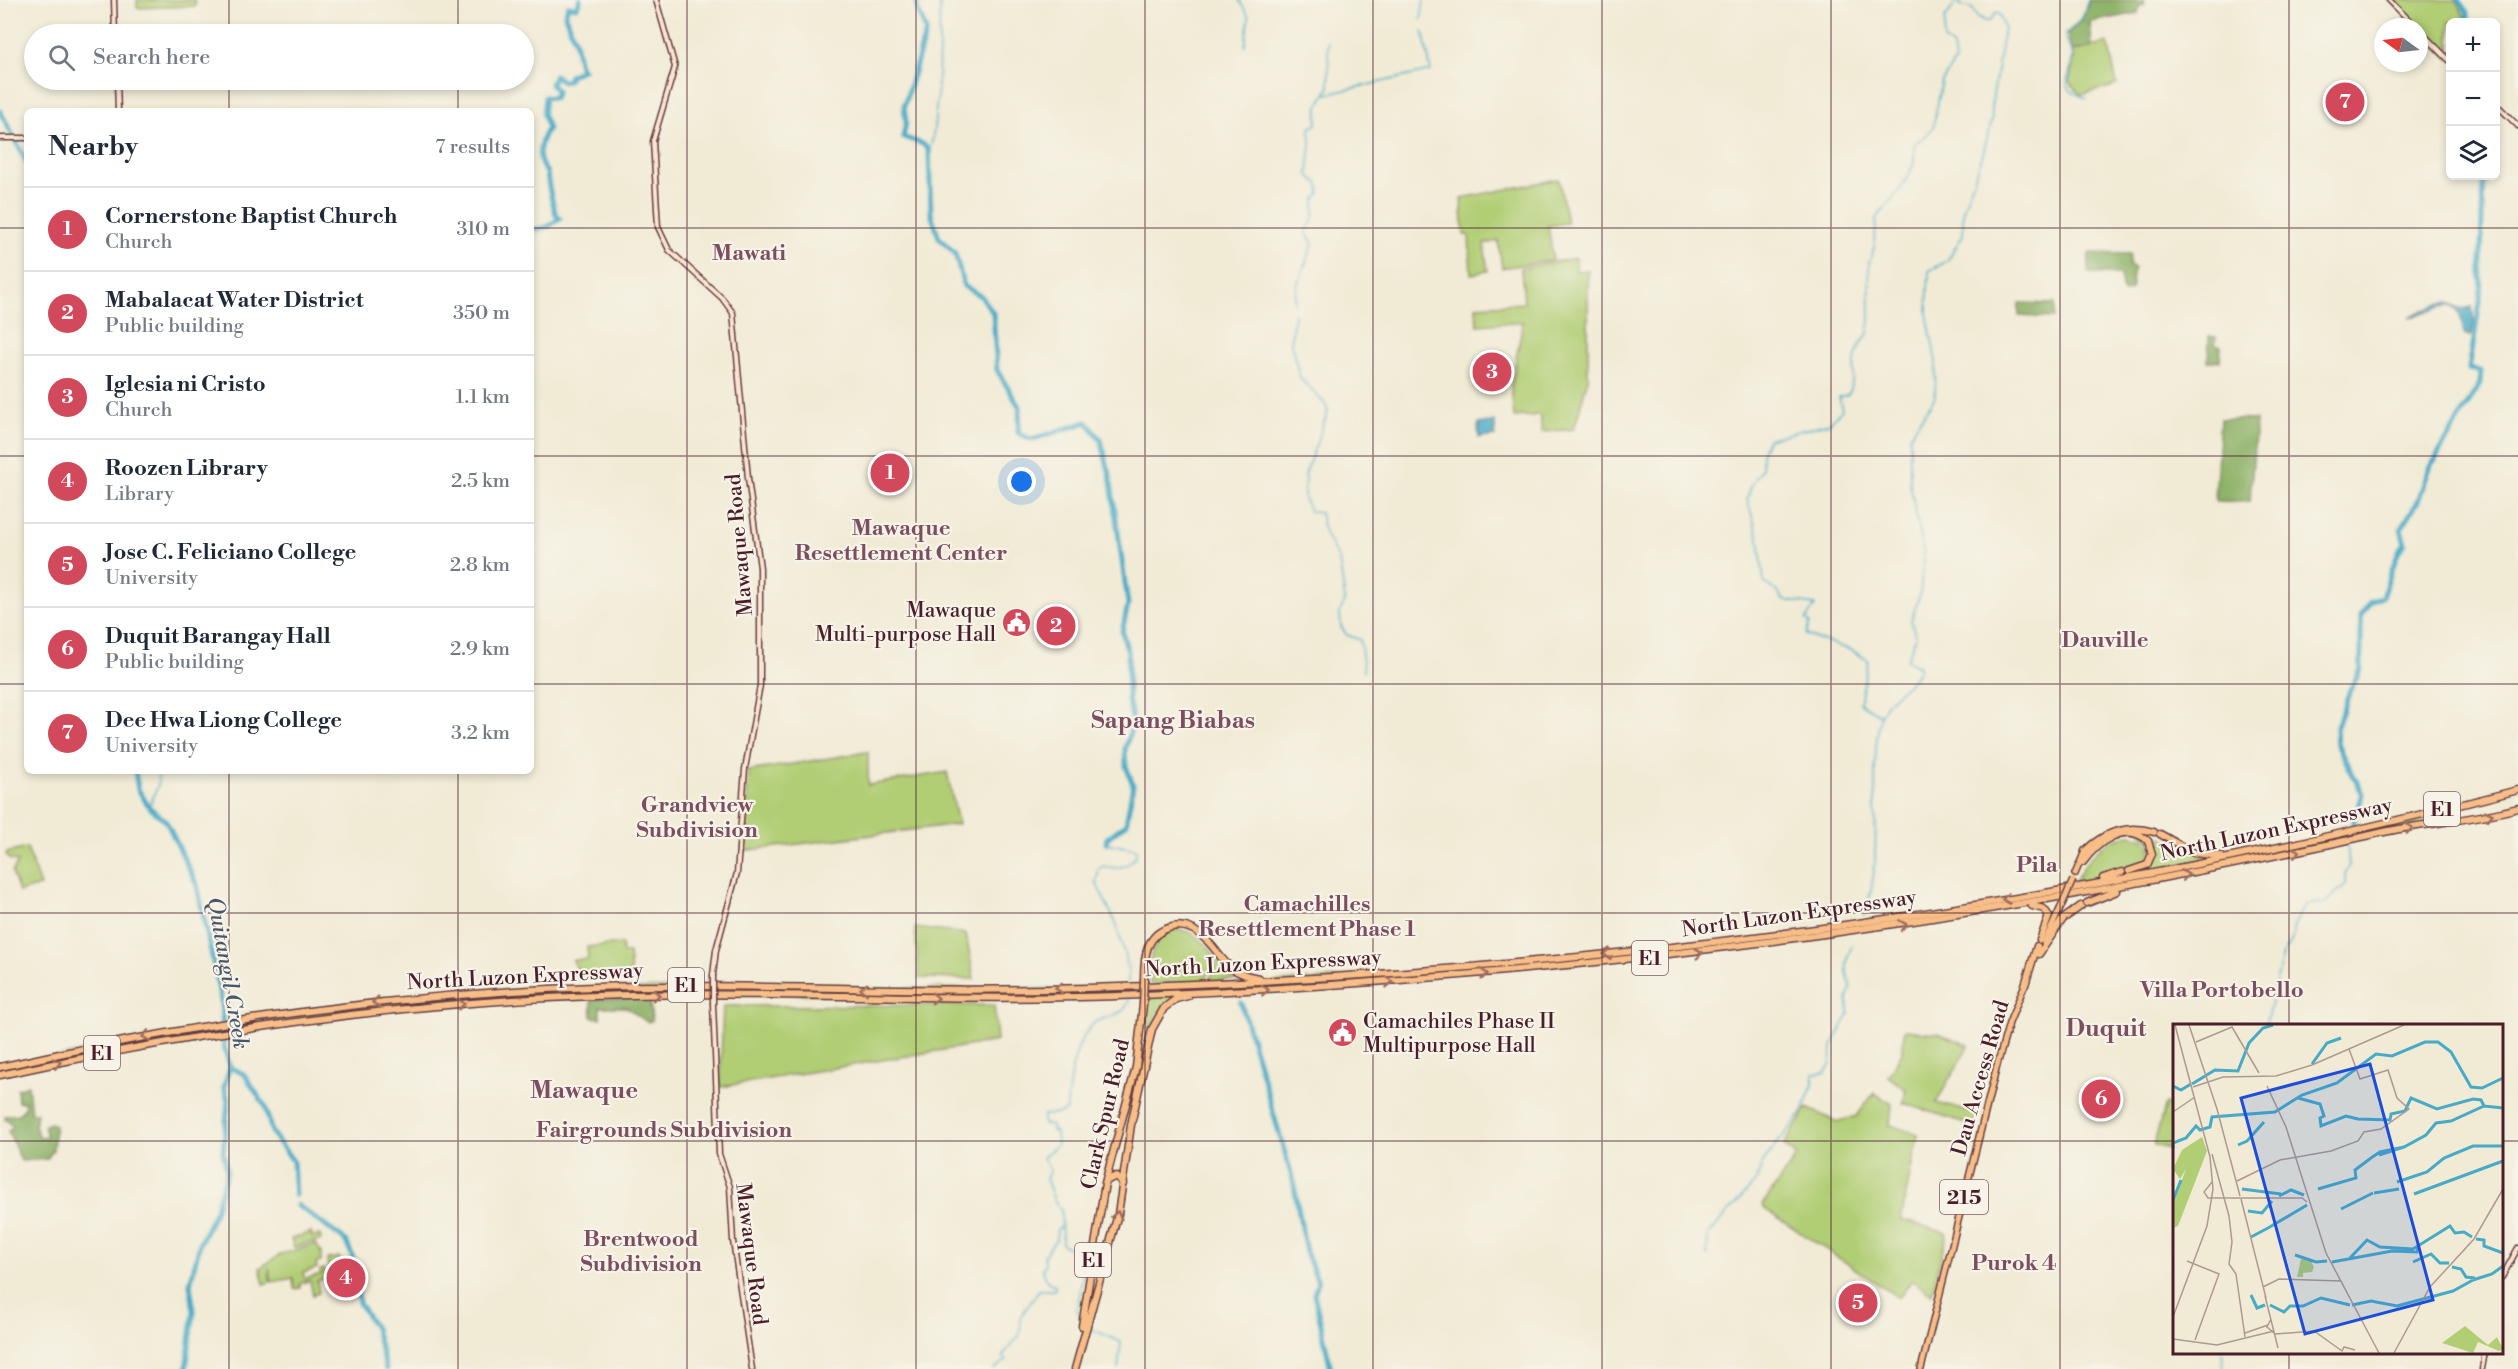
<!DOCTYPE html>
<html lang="en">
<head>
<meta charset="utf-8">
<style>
	:root { --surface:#fff; --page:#f6f6f7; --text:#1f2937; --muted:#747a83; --line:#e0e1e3; --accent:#d1495b }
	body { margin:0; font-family:"Libre Bodoni",serif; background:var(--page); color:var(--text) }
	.controls { position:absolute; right:18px; top:18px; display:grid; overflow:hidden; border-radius:9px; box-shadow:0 3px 9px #0003 }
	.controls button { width:54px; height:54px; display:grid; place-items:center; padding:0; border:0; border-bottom:2px solid var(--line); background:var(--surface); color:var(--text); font:30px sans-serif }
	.compass { position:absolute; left:2374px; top:18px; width:54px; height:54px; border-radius:50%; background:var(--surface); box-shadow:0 3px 9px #0003; rotate:285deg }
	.you { position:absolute; left:1022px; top:482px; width:21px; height:21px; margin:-15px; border:4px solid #fff; border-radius:50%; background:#1a73e8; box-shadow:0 0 0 9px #1a73e833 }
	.badge { display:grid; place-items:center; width:39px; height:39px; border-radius:50%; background:var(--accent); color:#fff; font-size:20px; font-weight:700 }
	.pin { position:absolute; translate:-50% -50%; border:3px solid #fff; box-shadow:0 2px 6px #0006 }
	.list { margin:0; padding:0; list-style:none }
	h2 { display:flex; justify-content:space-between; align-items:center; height:78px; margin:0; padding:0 24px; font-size:26px }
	h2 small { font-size:20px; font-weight:400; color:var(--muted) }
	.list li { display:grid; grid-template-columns:39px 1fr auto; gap:18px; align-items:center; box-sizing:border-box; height:84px; padding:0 24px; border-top:2px solid var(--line) }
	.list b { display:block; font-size:22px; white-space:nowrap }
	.list p { margin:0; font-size:20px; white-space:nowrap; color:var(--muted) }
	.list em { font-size:20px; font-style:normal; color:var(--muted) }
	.icon { flex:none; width:33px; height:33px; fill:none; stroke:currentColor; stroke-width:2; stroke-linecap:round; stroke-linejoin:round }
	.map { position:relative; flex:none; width:2518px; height:1369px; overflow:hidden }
	.search { position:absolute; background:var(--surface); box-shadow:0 3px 9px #0003; left:24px; top:24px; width:510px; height:66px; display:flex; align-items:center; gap:15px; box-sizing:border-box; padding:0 21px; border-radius:33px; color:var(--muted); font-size:22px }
	.panel { position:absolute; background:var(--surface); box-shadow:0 3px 9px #0003; left:24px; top:108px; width:510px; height:666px; border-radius:9px }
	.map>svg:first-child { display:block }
</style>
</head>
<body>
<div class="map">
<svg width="2518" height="1369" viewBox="0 0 2518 1369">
	<rect width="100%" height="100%" fill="#f7f3e8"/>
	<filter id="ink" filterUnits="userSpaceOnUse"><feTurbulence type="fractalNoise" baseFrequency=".0167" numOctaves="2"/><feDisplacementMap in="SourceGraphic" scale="12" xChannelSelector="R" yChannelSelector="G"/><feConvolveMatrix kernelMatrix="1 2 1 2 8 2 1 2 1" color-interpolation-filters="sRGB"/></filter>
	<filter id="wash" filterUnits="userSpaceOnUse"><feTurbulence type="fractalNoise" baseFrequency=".008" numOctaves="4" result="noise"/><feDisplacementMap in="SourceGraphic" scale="24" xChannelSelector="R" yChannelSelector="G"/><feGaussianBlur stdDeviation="1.35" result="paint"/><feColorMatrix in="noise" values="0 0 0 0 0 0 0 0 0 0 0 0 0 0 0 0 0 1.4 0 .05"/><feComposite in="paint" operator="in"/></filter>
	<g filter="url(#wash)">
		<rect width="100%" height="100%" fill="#f1ebd5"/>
		<path fill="#b1ce74" stroke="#7e7650" stroke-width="1.5" d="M137 0H195V6L137 8Z
			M2390 0H2455L2468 22H2450V59Z
			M2108 43 2117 85 2081 95 2069 82 2074 57 2072 52Z
			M1559 179 1567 223 1548 226 1553 260 1502 268 1498 241 1484 244 1488 271 1471 274 1469 235H1464L1461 198Z
			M1576 258V271L1588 270V379L1574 429 1542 432 1540 415 1514 417 1511 386 1523 322 1477 325 1476 306 1524 303 1521 268Z
			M868 752V785L947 772 958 824 743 851 749 771Z
			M2458 819 2363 835 2362 830 2402 821Z
			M2146 831 2212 858 2139 872 2145 869 2154 854 2151 842 2140 832Z
			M2130 835 2143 838 2150 847 2149 860 2139 866 2074 883C2087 858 2101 840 2130 835Z
			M27 848 40 886 19 892 12 872 18 862 8 859 6 853Z
			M915 928 966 934 974 979 919 978Z
			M1173 929C1194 930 1203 940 1215 956L1205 981 1150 984 1151 956 1160 935Z
			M621 944 623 953H629L631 975 580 976 573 960 588 959 587 947Z
			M1218 960 1231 971 1248 979 1209 981Z
			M1367 977 1324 984 1205 991 1207 986Z
			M713 987 712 993 417 1005 356 1011 355 1006 550 991Z
			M717 988 1142 989V993L1092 995 716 994Z
			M1180 995C1156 1008 1151 1023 1146 1049L1149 998Z
			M994 1005 997 1041 720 1087 723 1006Z
			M351 1007V1012L258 1025 257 1020Z
			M203 1029 204 1033 56 1057Z
			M1904 1030 1938 1033 1969 1045 1936 1103 1979 1114 1975 1126 1903 1103 1906 1090 1888 1076 1903 1051Z
			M1874 1093 1892 1104 1890 1125 1918 1134 1901 1220 1947 1233 1932 1294 1912 1280 1899 1298 1765 1209 1762 1205 1797 1156 1784 1145 1807 1108 1837 1122 1857 1116Z
			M2165 1104 2174 1106V1150L2154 1145Z
			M311 1232 312 1237 320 1235 321 1240 294 1247 291 1239Z
			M316 1244 321 1252V1262L316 1263 317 1268 303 1273 305 1279 321 1274 320 1270 325 1269 326 1278 317 1281 319 1293 313 1295 310 1281 300 1283V1288L294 1289 293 1278 272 1282 269 1268 270 1282 264 1284 260 1268 281 1254Z
			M339 1257 345 1279 332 1281 329 1276 327 1259Z"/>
		<path fill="#8cb166" stroke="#6b6848" stroke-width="1.5" d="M2089 0H2144V5L2139 6 2138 13 2090 22 2092 47 2072 51 2067 34 2082 20Z
			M2089 253 2130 254 2129 265 2134 268 2131 290 2123 293 2120 275 2088 273Z
			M2019 303 2055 304 2054 318 2019 316Z
			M2209 336 2216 337 2215 345 2221 346 2220 361H2208Z
			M2220 419 2256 420 2250 502 2215 501Z
			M656 997 655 1001 650 1002 652 1021 647 1022 626 1007H600V1018L592 1017 591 1000Z
			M28 1085 31 1113H37L35 1127 40 1138 47 1137 44 1126 50 1123 55 1126 53 1150 47 1159 21 1161 8 1131 13 1127 8 1120H5V1116L18 1114 24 1109 25 1102H18L17 1089Z"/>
		<path fill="#47aac6" stroke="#486478" stroke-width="1.5" d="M2449 303 2462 309 2472 307 2474 324 2470 336 2464 334C2462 326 2463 318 2458 311 2450 297 2422 317 2409 318L2435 305Z
			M1495 421V436L1479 438 1478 424Z"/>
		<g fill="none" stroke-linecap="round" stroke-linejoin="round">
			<path stroke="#47aac6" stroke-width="1.5" d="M1239 0 1249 17 1245 46
				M1421 20 1424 0
				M1327 94 1431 71 1423 31
				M2087 99 2071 91 2067 85 2073 56 2065 38 2066 34 2082 18 2088 0
				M929 151 933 138 938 87 940 0
				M1295 302 1296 288 1313 244 1306 233 1314 217 1315 200 1320 193 1319 184 1308 175 1311 144 1310 128 1317 124 1318 106 1329 88 1328 42
				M1294 314 1291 344 1300 378 1325 404 1328 411 1305 475 1304 499 1311 512 1320 513 1325 534 1339 559 1345 599 1340 613 1341 627 1347 635 1360 640 1364 671
				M1880 715 1860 703 1868 660 1851 650 1806 635 1810 623 1806 620 1815 605 1783 600 1778 592 1764 582 1759 539 1747 499 1752 484 1762 469V451L1768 439 1829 423 1842 410 1839 397 1847 395 1851 390 1856 356 1860 344 1867 336 1870 322 1869 263 1875 244 1876 218 1900 190 1914 164V146L1933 128 1942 81 1955 61 1953 47 1944 40 1945 18 1958 0
				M149 807 158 785V771
				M1106 843 1136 849V856C1126 868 1118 870 1103 866L1099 869 1096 883 1116 923 1128 968V983
				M1864 915C1887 859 1866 775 1881 715 1887 693 1915 686 1920 667L1907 660 1916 637 1911 621 1920 593 1924 553 1910 485V436L1935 397 1936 362 1927 313 1929 271 1947 261 1963 235V210L1982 157 1992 119 1991 108 2004 27 1999 14 1996 13 1988 22 1976 16 1972 8 1960 6 1961 0
				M2265 1026 2283 954 2292 940 2294 926 2304 905 2325 903 2345 885V874L2349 866 2347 844
				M1707 1256 1708 1235 1757 1180 1762 1163 1802 1113 1813 1084V1074L1825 1073 1831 1064 1832 1046 1849 1014 1847 1000 1851 988C1846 971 1844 963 1852 946
				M1080 1317 1077 1310 1086 1258 1062 1244 1061 1210 1054 1200 1046 1178 1050 1171 1043 1157 1057 1145 1056 1132 1052 1131 1051 1125 1043 1124V1115L1062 1113 1067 1110C1068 1084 1073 1050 1089 1028 1100 1013 1128 1020 1129 997
				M1089 1328 1121 1342 1118 1369
				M2222 1352 2224 1369
				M994 1369 1007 1360 1003 1356C1014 1337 1023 1343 1020 1317L1039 1290H1055V1285L1048 1282 1042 1269 1045 1264 1044 1256 1056 1239 1057 1229 1062 1227"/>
			<path stroke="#47aac6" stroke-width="5" d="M917 0V8L926 31 904 106 906 122 903 137 923 144 929 151 931 213 939 238 955 253 964 286 982 297 993 313 997 370 1020 408 1018 433 1030 439 1036 438 1087 422 1101 440 1110 475 1128 604 1122 632 1128 652V699L1133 722 1125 749 1126 766 1133 785 1126 824 1107 838 1106 843
				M2458 0 2467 12 2469 22
				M0 111 27 163
				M531 231 549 226 560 218 556 215C552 200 548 188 547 172 534 160 540 140 548 128L543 114 545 97 554 98 557 91 551 84 555 75 563 82 569 79 570 75 583 70 580 67 575 41 565 15 568 6 577 7 580 0
				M135 771 138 789 149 807 166 821 197 885 221 1000 224 1047 230 1067 224 1087 228 1101 223 1152 227 1172 214 1214 200 1243 190 1284 194 1311 186 1369
				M2352 826 2363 794 2337 744 2336 729 2350 690 2361 669V615L2370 602 2382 597 2398 553 2405 543 2401 529 2418 501 2429 470 2480 383 2481 371 2469 369 2480 302 2483 176
				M1241 1003 1293 1180 1306 1252 1318 1282 1314 1294 1331 1369
				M230 1067 244 1074 265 1106 272 1133 293 1161 295 1195
				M297 1205 346 1241 356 1265 359 1303 375 1328 386 1369"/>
		</g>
	</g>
	<g filter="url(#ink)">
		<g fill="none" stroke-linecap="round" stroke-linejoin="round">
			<defs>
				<path id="secondary" d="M114 0 115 34
					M656 0 675 67 653 141 658 227 669 250 722 298 733 313 748 478 760 568V685L745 769 737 873 716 950 713 975
					M2389 0 2416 27
					M2419 30 2450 61
					M117 80 118 111
					M2496 104 2518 126
					M0 138H27
					M713 1004 719 1154 730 1187 733 1241 752 1369
					M2502 1277 2518 1248
					M2482 1369 2485 1352"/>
				<path id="primary" d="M2075 874 2085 851
					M2044 943 2061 907
					M1921 1369 1996 1069 2009 1023 2026 982"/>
				<path id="motorway" d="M2160 834 2194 853 2221 856
					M2085 851C2104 832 2128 824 2154 832
					M2083 862C2097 843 2126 820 2148 841L2152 854 2147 865 2129 871
					M2103 878 2122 872
					M2087 903 2117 891
					M2032 906 2044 909 2049 916 2040 940
					M2039 954 2063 919 2081 906
					M1144 979C1144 969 1144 957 1148 947 1156 927 1181 920 1198 933 1224 951 1219 972 1259 978
					M2025 985 2037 946
					M0 1067C196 1022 393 994 594 987 696 984 798 988 900 989 989 991 1079 989 1168 985 1623 968 2077 905 2518 790
					M0 1075C196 1032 393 1003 594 996 776 990 959 1003 1142 995 1547 979 1935 929 2330 844 2355 839 2380 832 2405 828 2444 822 2480 818 2518 808
					M1106 1181 1116 1176 1123 1184
					M1082 1326 1105 1183 1136 1067 1143 1004
					M1075 1369 1118 1214 1131 1125 1152 1029 1164 1008 1176 999 1188 996"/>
			</defs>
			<use href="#secondary" stroke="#633e44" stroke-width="7"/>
			<use href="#primary" stroke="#633e44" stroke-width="8"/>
			<use href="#motorway" stroke="#633e44" stroke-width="9"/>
			<use href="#secondary" stroke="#fce5cf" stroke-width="4"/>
			<use href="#primary" stroke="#f7be88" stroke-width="5"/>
			<use href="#motorway" stroke="#f7be88" stroke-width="6"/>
			<defs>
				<path id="secondary-bridge" d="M713 1004V975"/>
				<path id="primary-bridge" d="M2061 907 2073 880"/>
				<path id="motorway-bridge" d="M1143 1004 1144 979"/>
			</defs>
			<use href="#secondary-bridge" stroke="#633e44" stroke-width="7" stroke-linecap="butt"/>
			<use href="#primary-bridge" stroke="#633e44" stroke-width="8" stroke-linecap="butt"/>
			<use href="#motorway-bridge" stroke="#633e44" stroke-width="9" stroke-linecap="butt"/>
			<use href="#secondary-bridge" stroke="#fce5cf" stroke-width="4"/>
			<use href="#primary-bridge" stroke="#f7be88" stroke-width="5"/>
			<use href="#motorway-bridge" stroke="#f7be88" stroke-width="6"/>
		</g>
		<defs><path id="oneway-chevron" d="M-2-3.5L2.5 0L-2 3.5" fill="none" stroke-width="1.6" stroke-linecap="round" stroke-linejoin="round" transform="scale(1.5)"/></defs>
		<g stroke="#a06e5a">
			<use href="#oneway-chevron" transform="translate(2489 815) rotate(-15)"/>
			<use href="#oneway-chevron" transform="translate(2409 828) rotate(-8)"/>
			<use href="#oneway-chevron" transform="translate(2296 852) rotate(-12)"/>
			<use href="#oneway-chevron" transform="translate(2185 875) rotate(-11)"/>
			<use href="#oneway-chevron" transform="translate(2006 899) rotate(170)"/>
			<use href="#oneway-chevron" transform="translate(1903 925) rotate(-9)"/>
			<use href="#oneway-chevron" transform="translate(1699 953) rotate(-7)"/>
			<use href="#oneway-chevron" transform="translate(1607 954) rotate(174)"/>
			<use href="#oneway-chevron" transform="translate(1484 974) rotate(-5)"/>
			<use href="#oneway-chevron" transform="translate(1389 982) rotate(-4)"/>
			<use href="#oneway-chevron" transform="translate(1059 988) rotate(179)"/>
			<use href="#oneway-chevron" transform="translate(864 989) rotate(-179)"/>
			<use href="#oneway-chevron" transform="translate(1265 990) rotate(-3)"/>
			<use href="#oneway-chevron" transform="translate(656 995) rotate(-1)"/>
			<use href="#oneway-chevron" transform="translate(935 998) rotate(1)"/>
			<use href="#oneway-chevron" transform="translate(376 1002) rotate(174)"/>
			<use href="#oneway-chevron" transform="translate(461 1004) rotate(-5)"/>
			<use href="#oneway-chevron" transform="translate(146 1036) rotate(169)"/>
			<use href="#oneway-chevron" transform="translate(57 1063) rotate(-12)"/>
			<use href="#oneway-chevron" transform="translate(1117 1215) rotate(-78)"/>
		</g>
	</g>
	<path fill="none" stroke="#4a1f2b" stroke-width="1.5" stroke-opacity="0.55" d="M229 0V34M458 0V34M687 0V1369M916 0V1369M1145 0V1369M1373 0V1369M1602 0V1369M1831 0V1369M2060 0V1369M2289 0V1026M229 80V111M458 80V111M0 228H27M531 228H2518M0 456H27M531 456H2518M0 684H27M531 684H2518M229 771V1369M458 771V1369M0 913H2518M0 1141H2174M2502 1141H2518M2289 1352V1369"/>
	<defs>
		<symbol id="civic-disc" viewBox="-11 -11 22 22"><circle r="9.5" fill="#d1495b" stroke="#f7f3e8"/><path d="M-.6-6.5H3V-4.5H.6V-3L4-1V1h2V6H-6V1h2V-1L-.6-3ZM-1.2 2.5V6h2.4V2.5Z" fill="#fff"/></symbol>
	</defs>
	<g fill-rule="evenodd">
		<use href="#civic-disc" x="1000" y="606" width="33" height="33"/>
		<use href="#civic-disc" x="1326" y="1016" width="33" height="33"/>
	</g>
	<g text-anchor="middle" stroke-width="4.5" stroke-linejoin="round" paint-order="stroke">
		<g fill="#f7f3e8" stroke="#7e5f64" stroke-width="1.5">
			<rect x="2424" y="792" width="36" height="34" rx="4.5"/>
			<rect x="1632" y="941" width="36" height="34" rx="4.5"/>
			<rect x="668" y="968" width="36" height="34" rx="4.5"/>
			<rect x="84" y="1036" width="36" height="34" rx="4.5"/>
			<rect x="1940" y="1180" width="48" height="34" rx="4.5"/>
			<rect x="1075" y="1243" width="36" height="34" rx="4.5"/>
		</g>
		<g font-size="20" font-weight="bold" fill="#4a1f2b">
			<text x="2442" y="816">E1</text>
			<text x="1650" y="965">E1</text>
			<text x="686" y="992">E1</text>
			<text x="102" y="1060">E1</text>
			<text x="1964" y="1204">215</text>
			<text x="1093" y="1267">E1</text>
		</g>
		<g font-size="21" fill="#4a1f2b" stroke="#f7f3e8">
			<text transform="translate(739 545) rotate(-95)" y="7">Mawaque Road</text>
			<text transform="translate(2276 829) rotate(-12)" y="7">North Luzon Expressway</text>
			<text transform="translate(1799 913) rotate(-8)" y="7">North Luzon Expressway</text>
			<text transform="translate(1263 963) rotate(-3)" y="7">North Luzon Expressway</text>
			<text transform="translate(525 976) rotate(-3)" y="7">North Luzon Expressway</text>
			<text transform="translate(1980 1078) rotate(-74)" y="7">Dau Access Road</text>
			<text transform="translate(1105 1114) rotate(-77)" y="7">Clark Spur Road</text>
			<text transform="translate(752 1254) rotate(83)" y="7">Mawaque Road</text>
		</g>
		<g font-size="21" fill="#4a1f2b" stroke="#f7f3e8" text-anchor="end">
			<text x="996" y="617">Mawaque<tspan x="996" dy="24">Multi-purpose Hall</tspan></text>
			<text x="1363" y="1028" text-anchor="start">Camachiles Phase II<tspan x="1363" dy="24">Multipurpose Hall</tspan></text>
		</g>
		<g font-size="22" font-weight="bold" fill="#7c4f60" stroke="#f7f3e8">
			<text x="749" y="260">Mawati</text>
			<text x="901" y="535">Mawaque<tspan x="901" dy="25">Resettlement Center</tspan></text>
			<text x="2105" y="647">Dauville</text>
			<text x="697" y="812">Grandview<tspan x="697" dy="25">Subdivision</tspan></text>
			<text x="2037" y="872">Pila</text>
			<text x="1307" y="911">Camachilles<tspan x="1307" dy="25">Resettlement Phase 1</tspan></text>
			<text x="2222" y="997">Villa Portobello</text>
			<text x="664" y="1137">Fairgrounds Subdivision</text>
			<text x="641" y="1246">Brentwood<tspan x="641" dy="25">Subdivision</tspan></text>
			<text x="2014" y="1270">Purok 4</text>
		</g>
		<g font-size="22" font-style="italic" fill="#495769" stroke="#f7f3e8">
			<text transform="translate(229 973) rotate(80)" y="8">Quitangil Creek</text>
		</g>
		<g font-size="24" font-weight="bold" fill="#7c4f60" stroke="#f7f3e8">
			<text x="1173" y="728">Sapang Biabas</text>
			<text x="2106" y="1036">Duquit</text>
			<text x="584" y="1098">Mawaque</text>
		</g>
	</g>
	<g transform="translate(2173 1024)">
		<rect width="330" height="330" fill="#f1ebd5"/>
		<path d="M29 113 34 127 5 202 0 204V180L13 145 7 155 0 145 9 126ZM128 235 138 237 141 243 139 248 130 249V253H124ZM292 302 315 321 324 313 330 325 326 327 305 318 300 329 269 319Z" fill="#b1ce74"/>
		<path fill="none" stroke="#47aac6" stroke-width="3" d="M139 40 154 19 168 14M19 60 42 46 65 47 76 19 90 4 100 1M0 62 8 66 18 60M125 74 147 80 151 92 147 94 148 102 173 92 185 95M185 95 217 96 218 90 232 87 238 74 264 85 300 75 308 76 311 82M65 121 74 117 91 98M0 124V119L13 114 23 102 27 106 37 103 39 93 102 88 129 71 164 59 203 30 219 32 252 18H265L278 28 298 63 309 64 330 54M206 131 231 123M224 158 254 148 271 134 300 122H330M69 165 108 170M145 165 183 154 182 146 198 134 207 128 231 123 253 111 263 99 278 97 311 82 330 84M201 169 226 165M241 170 330 137M106 172 118 166 131 171M0 176 8 156M168 185 200 169M75 187 89 189 99 177M95 204 134 181M78 213 95 204M303 215 311 216V222L330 229M122 231 143 238 154 237M177 234 194 216 207 223 240 225 277 202 282 209 291 208 299 213M159 238 219 227 244 228 245 224M240 238 258 230 267 239H276M279 243 288 245 293 253 302 254M300 256 319 250 330 242M78 271 84 284 92 281M97 281 111 288 117 282H130L148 274 177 281M179 281 198 277 224 282 280 267 300 256"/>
		<path fill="none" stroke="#ae9991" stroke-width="1.5" d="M16 1 44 85 67 172M23 18 59 3 86 49M94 62 113 103 153 229 206 329M20 63 50 53 103 52 139 41 231 1M0 88 22 73M39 130 56 192 59 218 56 240 63 250 72 313M64 157 107 136 158 127 185 117 191 108 208 105 236 85 224 74 215 46 187 55 176 25M39 158 31 168 35 174H129L134 178M68 175 93 274M14 237 46 250 22 316M90 263 106 255 168 257M92 272 105 324M0 293 34 202 40 165 37 133 2 1M98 295 94 303 101 309M72 309 95 301M102 310 141 307 169 327 171 323 182 326M0 315 44 321 101 307M221 329 257 263 301 215 330 165"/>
		<path fill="#1d4ed8" fill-opacity="0.15" stroke="#1d4ed8" stroke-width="3" d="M197 40 260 276 132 310 68 74Z"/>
		<rect width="330" height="330" fill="none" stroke="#4a1f2b" stroke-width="3"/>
	</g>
</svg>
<div class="controls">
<button>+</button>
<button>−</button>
<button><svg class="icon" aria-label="layers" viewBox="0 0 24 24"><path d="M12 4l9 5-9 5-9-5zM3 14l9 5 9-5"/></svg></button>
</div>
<svg class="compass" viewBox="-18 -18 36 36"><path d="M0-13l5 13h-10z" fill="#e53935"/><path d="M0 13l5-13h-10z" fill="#747a83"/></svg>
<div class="you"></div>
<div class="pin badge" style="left:890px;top:473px">1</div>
<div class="pin badge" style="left:1056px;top:626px">2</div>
<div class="pin badge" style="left:1492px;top:372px">3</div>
<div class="pin badge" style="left:346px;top:1278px">4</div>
<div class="pin badge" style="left:1858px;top:1303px">5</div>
<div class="pin badge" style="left:2101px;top:1099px">6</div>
<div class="pin badge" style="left:2345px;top:102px">7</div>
<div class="search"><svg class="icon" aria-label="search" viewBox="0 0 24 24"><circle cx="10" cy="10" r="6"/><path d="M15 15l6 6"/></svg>Search here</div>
<section class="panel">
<h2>Nearby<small>7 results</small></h2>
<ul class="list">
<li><span class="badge">1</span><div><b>Cornerstone Baptist Church</b><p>Church</p></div><em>310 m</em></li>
<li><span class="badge">2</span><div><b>Mabalacat Water District</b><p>Public building</p></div><em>350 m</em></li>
<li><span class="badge">3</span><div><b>Iglesia ni Cristo</b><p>Church</p></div><em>1.1 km</em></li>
<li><span class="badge">4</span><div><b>Roozen Library</b><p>Library</p></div><em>2.5 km</em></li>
<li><span class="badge">5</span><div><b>Jose C. Feliciano College</b><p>University</p></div><em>2.8 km</em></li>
<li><span class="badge">6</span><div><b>Duquit Barangay Hall</b><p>Public building</p></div><em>2.9 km</em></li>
<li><span class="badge">7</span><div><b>Dee Hwa Liong College</b><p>University</p></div><em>3.2 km</em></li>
</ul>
</section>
</div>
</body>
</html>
